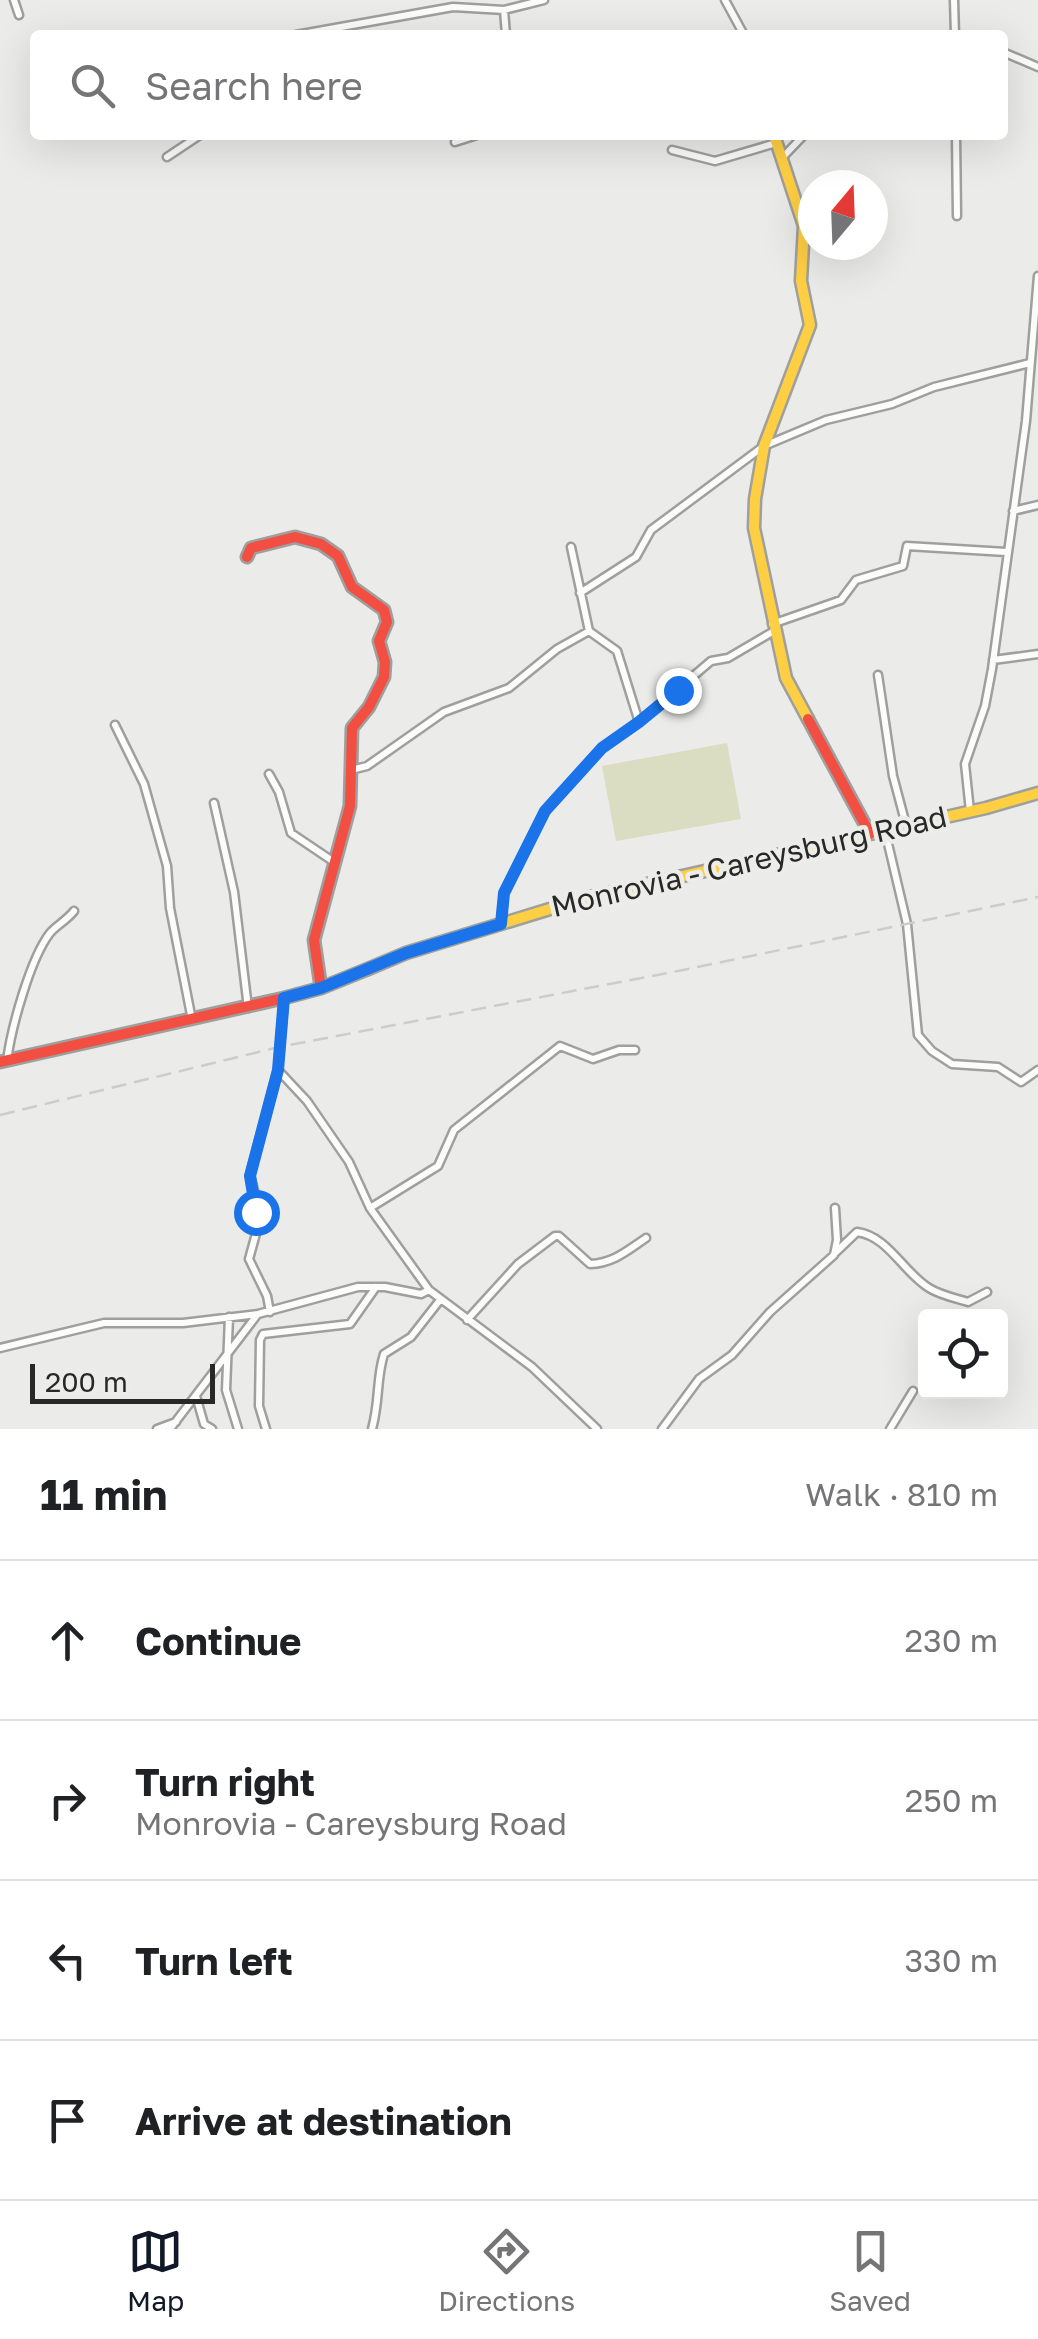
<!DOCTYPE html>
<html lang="en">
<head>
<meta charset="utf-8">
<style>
	:root { --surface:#fff; --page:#f2f2f2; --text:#202124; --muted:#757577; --line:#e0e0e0; --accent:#111827 }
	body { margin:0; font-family:"Golos Text",sans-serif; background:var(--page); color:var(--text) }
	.controls { position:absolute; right:30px; bottom:30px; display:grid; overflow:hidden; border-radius:10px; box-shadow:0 10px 40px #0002 }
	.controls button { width:90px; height:90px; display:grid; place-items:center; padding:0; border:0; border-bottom:2px solid var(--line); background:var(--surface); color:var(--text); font:50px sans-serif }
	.compass { position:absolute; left:798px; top:170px; width:90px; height:90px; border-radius:50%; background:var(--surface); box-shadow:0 10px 40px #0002; rotate:19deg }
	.scale { position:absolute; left:30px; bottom:25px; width:185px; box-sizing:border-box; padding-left:10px; border:5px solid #282827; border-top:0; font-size:28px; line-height:35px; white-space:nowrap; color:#282827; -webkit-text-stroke:8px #ecede8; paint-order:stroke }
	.stop { position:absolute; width:30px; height:30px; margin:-22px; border:8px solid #1a73e8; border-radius:50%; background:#fff }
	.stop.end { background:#1a73e8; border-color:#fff; box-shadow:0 2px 10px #0008 }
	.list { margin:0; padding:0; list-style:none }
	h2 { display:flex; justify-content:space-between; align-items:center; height:130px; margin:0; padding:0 40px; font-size:42px }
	h2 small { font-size:32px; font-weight:400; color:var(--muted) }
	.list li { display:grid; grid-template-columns:65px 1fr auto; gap:30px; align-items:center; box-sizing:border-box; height:160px; padding:0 40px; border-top:2px solid var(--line) }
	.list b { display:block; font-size:38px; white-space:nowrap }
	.list p { margin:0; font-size:32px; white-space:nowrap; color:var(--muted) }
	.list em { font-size:32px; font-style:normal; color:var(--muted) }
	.icon { flex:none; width:55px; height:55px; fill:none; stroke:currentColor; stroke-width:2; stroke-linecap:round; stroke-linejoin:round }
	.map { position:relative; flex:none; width:1038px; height:1429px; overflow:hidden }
	.search { position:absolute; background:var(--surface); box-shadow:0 10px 40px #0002; left:30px; right:30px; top:30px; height:110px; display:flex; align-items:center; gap:25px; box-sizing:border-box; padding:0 35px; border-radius:10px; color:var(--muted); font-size:38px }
	.sheet { height:770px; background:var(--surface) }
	nav { display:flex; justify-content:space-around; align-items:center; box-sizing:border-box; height:140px; border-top:2px solid var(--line); background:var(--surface); font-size:28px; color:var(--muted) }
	nav a { display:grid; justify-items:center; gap:5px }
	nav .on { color:var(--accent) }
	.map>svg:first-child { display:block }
</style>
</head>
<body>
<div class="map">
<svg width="1038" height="1429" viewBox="0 0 1038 1429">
	<rect width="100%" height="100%" fill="#ebece9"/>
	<path fill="#daddc1" d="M727 743 741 819 616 841 602 766Z"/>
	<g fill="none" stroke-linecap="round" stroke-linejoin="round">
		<defs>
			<path id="street" d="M14 0 19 15
				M725 0 744 35
				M954 0 955 35
				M504 10 506 35
				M296 35 453 7 504 10 544 0
				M1003 52 1038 67
				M956 135 957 216
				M455 142 477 135
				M672 150 715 161 776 143
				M167 157 200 135
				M781 159 804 135
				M1013 511 1038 505
				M580 593 636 557 651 530 764 446 826 420 892 404 934 387 1030 363
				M772 624 841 600 856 580 903 566 907 546 1006 552
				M589 631 617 651 639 722
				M993 660 1038 654
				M878 675 893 776 906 825
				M115 725 144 784 167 866 170 908 192 1020
				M351 770 367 766 444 712 509 688 557 649 589 631 571 547
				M269 774 279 792 291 833 334 862
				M214 803 234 892 248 1008
				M970 811 965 764 985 706 992 669 1026 421 1038 276
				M885 831 907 924 918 1035 932 1051 952 1064 998 1067 1021 1082 1038 1070
				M501 924 504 893 545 811 602 748 639 722 711 661 728 658 774 631
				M284 998 278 1070 307 1101 349 1162 370 1208 429 1290 532 1367 597 1429
				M7 1061C11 1029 30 959 50 933 57 925 67 920 74 911
				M370 1208 438 1166 454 1130 560 1046 593 1059 619 1050H635
				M834 1254 857 1232C888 1236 903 1272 929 1288 940 1295 955 1298 968 1302L987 1292
				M270 1312 267 1296 249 1259 257 1230 256 1198 250 1175 278 1070
				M229 1317 226 1390 238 1429
				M467 1320 518 1264 555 1236H559L590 1264C614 1263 628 1250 646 1238
				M0 1348 104 1323H183L258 1314 358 1287H385L421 1294 429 1290
				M196 1396 204 1424 212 1429
				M157 1429 176 1422
				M170 1429 257 1315
				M266 1429 259 1406 260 1340 263 1334 350 1324 376 1287
				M372 1429C380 1400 376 1379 384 1354L411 1337 440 1300
				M662 1429 699 1379 732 1355 770 1312 834 1255 837 1240 835 1208
				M890 1429 913 1391"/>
			<path id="slow" d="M774 135 804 226 801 281 810 325 764 446 755 499 754 528 786 678 808 719
				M368 969 406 953 589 897 986 808 1038 793"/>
			<path id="jam" d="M247 557 251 548 295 537 321 544 338 556 352 587 384 610 387 622 379 641 385 662 384 677 369 707 352 728 350 806 314 940 321 988
				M808 719 870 834
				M0 1062 284 998 321 988 368 969"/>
		</defs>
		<use href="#street" stroke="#9fa09e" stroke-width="11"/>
		<use href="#slow" stroke="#9fa09e" stroke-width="15"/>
		<use href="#jam" stroke="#9fa09e" stroke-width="15"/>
		<use href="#street" stroke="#fcfcfc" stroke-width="6"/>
		<use href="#slow" stroke="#ffcf43" stroke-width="10"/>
		<use href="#jam" stroke="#f24e42" stroke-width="10"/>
		<path stroke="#ccccca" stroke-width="2.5" stroke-dasharray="15 8" stroke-linecap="butt" d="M0 1115 279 1047 678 971 1038 897"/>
	</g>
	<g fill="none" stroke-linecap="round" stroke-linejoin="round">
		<path stroke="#1a73e8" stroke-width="12" d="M256 1212 250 1176 278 1070 284 998 321 988 406 953 501 924 504 893 545 811 602 748 639 722 678 690"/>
	</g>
	<g text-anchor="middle" stroke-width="9" stroke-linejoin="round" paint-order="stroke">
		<g font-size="30" fill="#282827" stroke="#ecede8">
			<text transform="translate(749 862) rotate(-13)" y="10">Monrovia - Careysburg Road</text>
		</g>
	</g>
</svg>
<div class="controls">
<button><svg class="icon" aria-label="locate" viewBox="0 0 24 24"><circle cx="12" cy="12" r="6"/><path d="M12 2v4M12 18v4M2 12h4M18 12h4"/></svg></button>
</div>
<svg class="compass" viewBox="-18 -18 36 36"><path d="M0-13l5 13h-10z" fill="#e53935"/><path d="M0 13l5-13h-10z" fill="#757577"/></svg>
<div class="scale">200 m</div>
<div class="stop" style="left:256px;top:1212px"></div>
<div class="stop end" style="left:678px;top:690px"></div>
<div class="search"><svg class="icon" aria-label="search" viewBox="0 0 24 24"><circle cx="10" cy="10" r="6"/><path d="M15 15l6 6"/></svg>Search here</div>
</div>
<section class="sheet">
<h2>11 min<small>Walk · 810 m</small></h2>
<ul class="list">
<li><svg class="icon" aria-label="ahead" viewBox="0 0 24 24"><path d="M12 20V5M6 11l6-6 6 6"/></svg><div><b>Continue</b></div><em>230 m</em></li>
<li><svg class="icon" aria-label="right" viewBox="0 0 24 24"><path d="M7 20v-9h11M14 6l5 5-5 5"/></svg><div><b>Turn right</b><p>Monrovia - Careysburg Road</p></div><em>250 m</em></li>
<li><svg class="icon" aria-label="left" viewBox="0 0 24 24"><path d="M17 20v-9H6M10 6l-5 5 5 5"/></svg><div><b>Turn left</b></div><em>330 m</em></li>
<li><svg class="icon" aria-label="arrive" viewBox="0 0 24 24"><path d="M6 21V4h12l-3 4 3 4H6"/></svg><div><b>Arrive at destination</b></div></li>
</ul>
</section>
<nav>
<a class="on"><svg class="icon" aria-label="map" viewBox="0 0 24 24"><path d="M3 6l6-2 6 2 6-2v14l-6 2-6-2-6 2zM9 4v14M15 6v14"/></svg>Map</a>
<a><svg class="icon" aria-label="directions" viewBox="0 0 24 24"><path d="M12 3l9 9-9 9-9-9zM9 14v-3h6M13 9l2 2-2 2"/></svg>Directions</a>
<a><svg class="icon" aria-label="saved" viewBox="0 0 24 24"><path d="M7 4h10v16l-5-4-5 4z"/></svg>Saved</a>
</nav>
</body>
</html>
